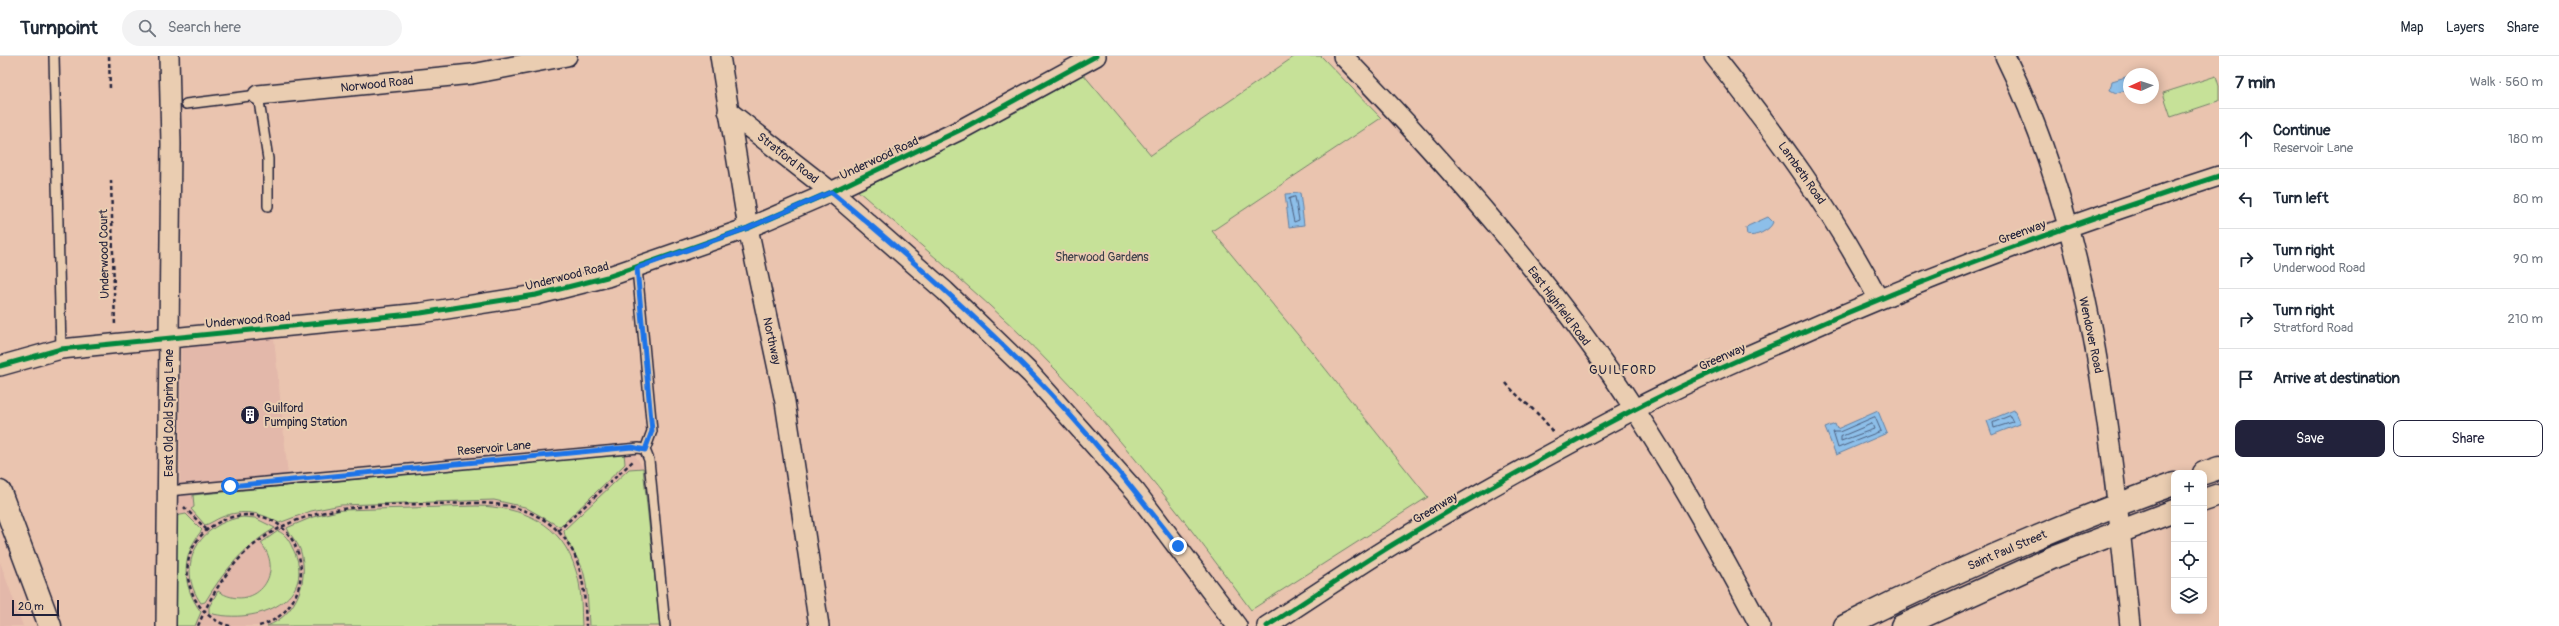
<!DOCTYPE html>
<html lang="en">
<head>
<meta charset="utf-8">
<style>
	:root { --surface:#fff; --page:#f2f2f3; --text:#1f2937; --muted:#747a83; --line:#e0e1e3; --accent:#22223b }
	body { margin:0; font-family:Pangolin,sans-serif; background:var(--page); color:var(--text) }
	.controls { position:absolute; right:12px; bottom:12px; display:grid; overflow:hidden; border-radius:8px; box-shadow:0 2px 10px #0003 }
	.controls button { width:36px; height:36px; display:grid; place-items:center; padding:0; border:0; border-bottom:1px solid var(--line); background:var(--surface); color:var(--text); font:20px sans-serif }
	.compass { position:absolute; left:2123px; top:12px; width:36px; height:36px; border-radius:50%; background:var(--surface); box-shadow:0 2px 10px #0003; rotate:267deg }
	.scale { position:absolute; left:12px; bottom:10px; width:47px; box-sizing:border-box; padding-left:4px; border:2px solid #22223b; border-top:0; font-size:11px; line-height:14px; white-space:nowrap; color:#22223b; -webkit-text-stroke:3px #eacdb1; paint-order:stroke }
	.stop { position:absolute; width:12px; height:12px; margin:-9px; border:3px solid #1a73e8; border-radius:50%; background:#fff }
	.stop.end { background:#1a73e8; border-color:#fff; box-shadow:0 1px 4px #0008 }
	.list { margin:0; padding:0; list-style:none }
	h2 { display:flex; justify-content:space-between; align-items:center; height:52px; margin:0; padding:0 16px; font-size:17px }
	h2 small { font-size:13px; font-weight:400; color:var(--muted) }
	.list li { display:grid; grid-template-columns:26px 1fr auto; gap:12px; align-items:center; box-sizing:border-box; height:60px; padding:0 16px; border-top:1px solid var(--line) }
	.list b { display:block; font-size:15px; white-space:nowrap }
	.list p { margin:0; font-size:13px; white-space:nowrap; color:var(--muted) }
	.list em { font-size:13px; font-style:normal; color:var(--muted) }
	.actions { display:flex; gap:8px; padding:12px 16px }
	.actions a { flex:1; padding:9px 0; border:1px solid var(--accent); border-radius:8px; text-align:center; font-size:14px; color:var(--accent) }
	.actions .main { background:var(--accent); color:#fff }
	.icon { flex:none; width:22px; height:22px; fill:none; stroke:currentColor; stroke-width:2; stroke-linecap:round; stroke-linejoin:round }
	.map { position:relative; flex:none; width:2219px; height:570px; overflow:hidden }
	header { display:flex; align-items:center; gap:24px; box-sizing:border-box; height:56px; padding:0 20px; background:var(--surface); border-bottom:1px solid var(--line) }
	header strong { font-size:19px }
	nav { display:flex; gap:22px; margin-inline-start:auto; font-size:14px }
	.search { width:280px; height:36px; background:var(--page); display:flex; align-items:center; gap:10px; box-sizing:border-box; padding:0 14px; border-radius:22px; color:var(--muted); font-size:15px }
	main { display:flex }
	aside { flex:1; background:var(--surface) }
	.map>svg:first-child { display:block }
</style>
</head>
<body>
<header>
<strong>Turnpoint</strong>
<div class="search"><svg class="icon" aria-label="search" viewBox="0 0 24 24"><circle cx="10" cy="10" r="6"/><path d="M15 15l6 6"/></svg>Search here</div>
<nav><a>Map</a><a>Layers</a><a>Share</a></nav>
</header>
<main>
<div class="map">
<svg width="2219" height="570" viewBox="0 0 2219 570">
	<rect width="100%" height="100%" fill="#eac4af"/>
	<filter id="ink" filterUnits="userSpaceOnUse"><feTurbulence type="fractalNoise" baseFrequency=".025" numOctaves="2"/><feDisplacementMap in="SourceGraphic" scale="8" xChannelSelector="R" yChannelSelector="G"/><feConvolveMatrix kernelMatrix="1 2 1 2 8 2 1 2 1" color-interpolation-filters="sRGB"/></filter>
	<g filter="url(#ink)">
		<path fill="#e3b8aa" d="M274 282 289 429 624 397 635 399 643 412 660 570H173L175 445 180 423 181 291Z
			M0 506 23 570H0Z"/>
		<path fill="#c6e198" stroke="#74826a" d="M1295 0H1321L1381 62 1212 175 1312 296 1428 441 1251 554C1190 471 1129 390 1058 316 996 251 926 194 858 135L1020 54 1083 18 1151 99Z
			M2216 20 2219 30V45L2171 61 2163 37Z
			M624 397 625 408 560 471 525 451 494 444 341 449 311 455 279 467C261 456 242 453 222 461 216 463 210 468 205 469L191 453 194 451 193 439Z
			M643 412 660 570H589C588 551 588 532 583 514 579 502 564 485 564 474L629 413Z
			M476 450C522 451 562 466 576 515 582 532 581 552 582 570H267C297 559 310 523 300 493 297 485 290 480 287 472L289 471 313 461 342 454Z
			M186 458 202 474C181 500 181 529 201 556L195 570H173L175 460Z
			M243 461 255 462 275 472C244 490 223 516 205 546L201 547C174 509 200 467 243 461Z
			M278 475C285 478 289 484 292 491 320 543 258 570 209 557V551L218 535C253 558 287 519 261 487Z"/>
		<path fill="#8dbfe9" stroke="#6280a3" d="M2129 20V33L2116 37 2110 34 2112 25Z
			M1300 137 1304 169 1289 171 1285 138Z
			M1768 161 1773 166C1771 174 1754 182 1747 179L1746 172 1748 170Z
			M2014 354 2020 368 1992 379 1987 365Z
			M1878 355 1887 377 1836 399 1825 372 1835 368 1837 373Z"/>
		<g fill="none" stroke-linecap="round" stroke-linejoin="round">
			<path stroke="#4d6181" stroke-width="1" d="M1295 141 1299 164 1294 166 1289 143Z
				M2010 360 2013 366 1994 372 1993 367Z
				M1875 361 1881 375 1838 392 1833 376H1839Z
				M1872 368 1874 373 1841 385V381Z"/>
			<defs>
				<path id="service" d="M54 0 61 293
					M186 48 258 39 268 103V150
					M637 212 652 375 645 394
					M168 435 639 392 645 394 649 404 665 570"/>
				<path id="minor" d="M720 0 748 172 785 346 819 570
					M1343 0C1447 108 1554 228 1635 354 1681 424 1721 497 1760 570
					M1714 0C1775 77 1833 155 1878 242
					M2005 0C2091 173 2111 380 2130 570
					M258 39 472 18 567 0
					M728 55 839 142 945 235 1031 318 1136 436 1237 570
					M0 310 61 293 421 257 536 239 607 221 748 172 831 136 960 74 1096 0
					M166 570 171 88 169 0
					M1267 570C1309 543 1350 515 1392 489 1471 441 1551 397 1633 354 1683 328 1735 305 1787 283 1928 220 2072 167 2219 120"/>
				<path id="primary" d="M2204 417 2219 412
					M0 436 50 570
					M2204 444 2219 439
					M1845 570C1952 516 2061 468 2174 428
					M1902 570 2056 500 2174 455"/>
			</defs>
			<use href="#service" stroke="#22223b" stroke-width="12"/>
			<use href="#minor" stroke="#22223b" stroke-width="22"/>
			<use href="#primary" stroke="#22223b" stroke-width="25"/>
			<path stroke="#22223b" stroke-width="2.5" stroke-dasharray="4 3" stroke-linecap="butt" d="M109 0 110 33
				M111 124 115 271
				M1506 327C1521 346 1541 356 1553 377
				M184 451 206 473
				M558 475 634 404
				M198 570C254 435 353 451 475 447 523 447 567 464 580 515 585 533 585 552 586 570
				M230 570C216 567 202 556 195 543 157 469 274 422 298 497 308 528 291 562 259 570"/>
			<use href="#service" stroke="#eacdb1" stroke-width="9"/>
			<use href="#minor" stroke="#eacdb1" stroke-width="19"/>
			<use href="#primary" stroke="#eacdb1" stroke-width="22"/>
			<defs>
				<path id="cycleway" d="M0 310 61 293 421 257 536 239 607 221 748 172 831 136 960 74 1096 0
					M1267 570C1309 543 1350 515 1392 489 1471 441 1551 397 1633 354 1683 328 1735 305 1787 283 1928 220 2072 167 2219 120"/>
			</defs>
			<use href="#cycleway" stroke="#eacdb1" stroke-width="8"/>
			<use href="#cycleway" stroke="#00873e" stroke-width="5"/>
		</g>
	</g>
	<g fill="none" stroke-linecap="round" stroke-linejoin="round" filter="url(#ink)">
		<path stroke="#1a73e8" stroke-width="5" d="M230 430 632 391 645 394 652 375 637 212 748 172 831 136C900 193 968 253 1031 317 1084 371 1131 430 1178 490"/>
	</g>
	<defs>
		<symbol id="building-disc" viewBox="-11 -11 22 22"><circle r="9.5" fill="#22223b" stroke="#eacdb1"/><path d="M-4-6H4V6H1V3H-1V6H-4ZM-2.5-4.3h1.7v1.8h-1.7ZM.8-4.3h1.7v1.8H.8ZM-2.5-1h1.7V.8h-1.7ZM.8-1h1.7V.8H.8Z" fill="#fff"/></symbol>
	</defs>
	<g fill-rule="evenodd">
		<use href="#building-disc" x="239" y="348" width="22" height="22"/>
	</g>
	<g text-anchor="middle" stroke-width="4" stroke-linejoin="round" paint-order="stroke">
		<g font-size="12" fill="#22223b" stroke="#eacdb1">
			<text transform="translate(377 28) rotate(-6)" y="4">Norwood Road</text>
			<text transform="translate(788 102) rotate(38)" y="4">Stratford Road</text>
			<text transform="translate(879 102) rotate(-25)" y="4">Underwood Road</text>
			<text transform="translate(1802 117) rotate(55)" y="4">Lambeth Road</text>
			<text transform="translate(2022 176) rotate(-20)" y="4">Greenway</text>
			<text transform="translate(104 198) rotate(-91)" y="4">Underwood Court</text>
			<text transform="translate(567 220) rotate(-14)" y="4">Underwood Road</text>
			<text transform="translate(1559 250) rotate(53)" y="4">East Highfield Road</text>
			<text transform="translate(248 264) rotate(-5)" y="4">Underwood Road</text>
			<text transform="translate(2091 279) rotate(78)" y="4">Wendover Road</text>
			<text transform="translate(772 285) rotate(78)" y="4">Northway</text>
			<text transform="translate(1722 301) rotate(-24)" y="4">Greenway</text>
			<text transform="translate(169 357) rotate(-90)" y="4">East Old Cold Spring Lane</text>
			<text transform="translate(494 392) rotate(-5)" y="4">Reservoir Lane</text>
			<text transform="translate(1435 452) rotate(-31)" y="4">Greenway</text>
			<text transform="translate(2007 494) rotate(-23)" y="4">Saint Paul Street</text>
		</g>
		<g font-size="12" fill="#3b3f49" stroke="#eacdb1">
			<text x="1102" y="205">Sherwood Gardens</text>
		</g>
		<g font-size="12" fill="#22223b" stroke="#eacdb1" text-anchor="start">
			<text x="264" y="356">Guilford<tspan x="264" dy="14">Pumping Station</tspan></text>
		</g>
		<g font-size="13" letter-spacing="1" fill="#22223b" stroke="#eacdb1">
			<text x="1623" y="318">GUILFORD</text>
		</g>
	</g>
</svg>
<div class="controls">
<button>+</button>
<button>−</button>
<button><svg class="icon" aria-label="locate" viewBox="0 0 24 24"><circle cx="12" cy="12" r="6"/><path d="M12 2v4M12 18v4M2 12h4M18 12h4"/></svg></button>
<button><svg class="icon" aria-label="layers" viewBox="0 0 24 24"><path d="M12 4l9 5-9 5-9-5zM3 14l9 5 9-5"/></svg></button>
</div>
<svg class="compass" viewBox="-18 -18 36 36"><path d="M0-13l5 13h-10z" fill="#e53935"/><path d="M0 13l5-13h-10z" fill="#747a83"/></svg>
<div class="scale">20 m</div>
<div class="stop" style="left:230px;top:430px"></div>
<div class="stop end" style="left:1178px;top:490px"></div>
</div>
<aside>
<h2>7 min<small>Walk · 560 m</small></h2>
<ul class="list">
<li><svg class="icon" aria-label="ahead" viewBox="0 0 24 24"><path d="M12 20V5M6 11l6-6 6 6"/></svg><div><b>Continue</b><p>Reservoir Lane</p></div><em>180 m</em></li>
<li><svg class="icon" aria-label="left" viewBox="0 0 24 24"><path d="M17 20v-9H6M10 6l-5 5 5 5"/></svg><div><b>Turn left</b></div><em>80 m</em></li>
<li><svg class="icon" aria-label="right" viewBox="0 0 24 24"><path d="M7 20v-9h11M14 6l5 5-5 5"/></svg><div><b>Turn right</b><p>Underwood Road</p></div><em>90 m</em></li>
<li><svg class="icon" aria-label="right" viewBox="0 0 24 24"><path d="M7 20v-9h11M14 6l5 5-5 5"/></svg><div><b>Turn right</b><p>Stratford Road</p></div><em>210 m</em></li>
<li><svg class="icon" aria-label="arrive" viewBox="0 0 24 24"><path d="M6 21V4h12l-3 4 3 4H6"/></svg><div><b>Arrive at destination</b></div></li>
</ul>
<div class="actions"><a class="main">Save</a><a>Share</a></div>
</aside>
</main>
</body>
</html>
